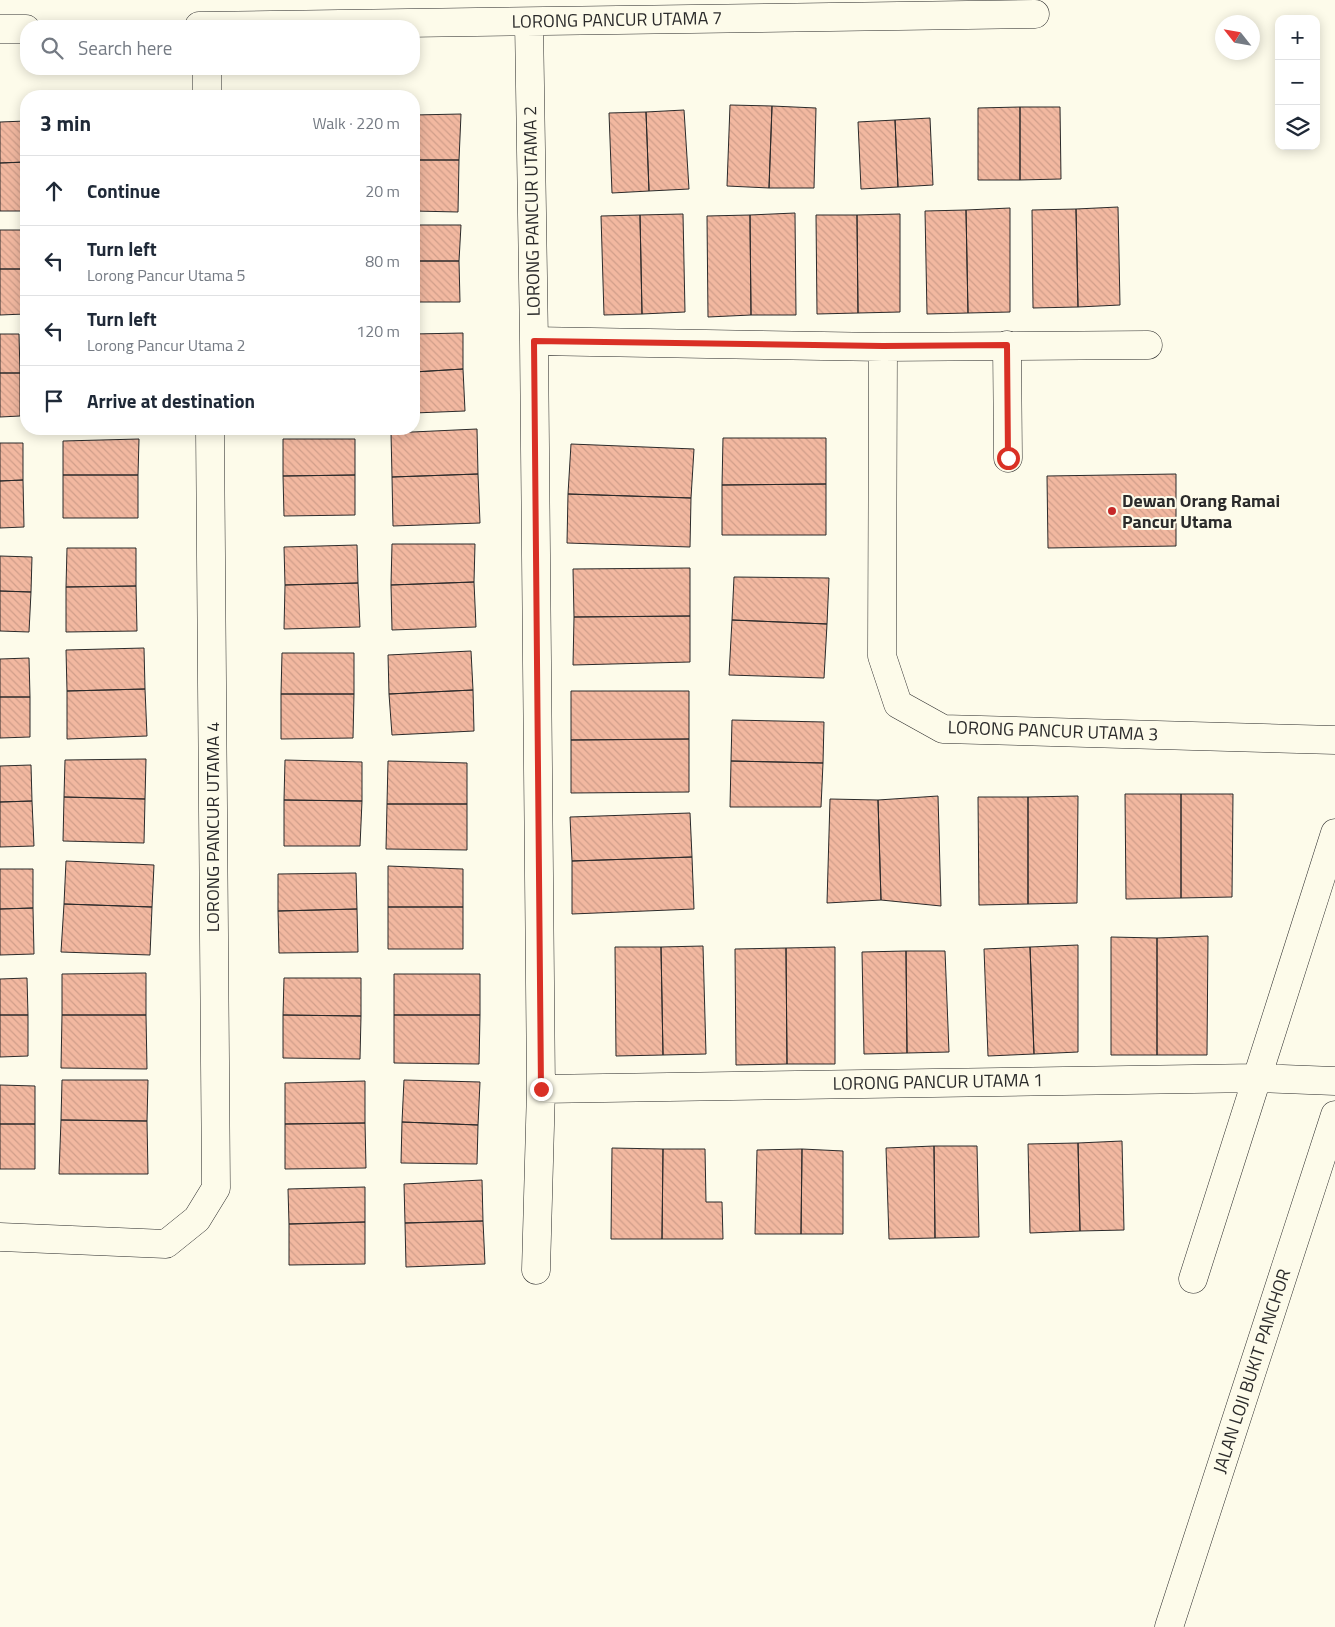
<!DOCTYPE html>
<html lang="en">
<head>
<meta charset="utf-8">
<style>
	:root { --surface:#fff; --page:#f2f2f3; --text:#1f2937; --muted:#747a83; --line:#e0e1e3 }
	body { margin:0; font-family:"Titillium Web",sans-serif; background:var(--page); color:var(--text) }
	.controls { position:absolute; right:15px; top:15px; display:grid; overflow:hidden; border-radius:10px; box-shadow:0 2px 12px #0003 }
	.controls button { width:45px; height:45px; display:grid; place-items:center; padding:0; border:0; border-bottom:1px solid var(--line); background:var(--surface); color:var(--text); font:25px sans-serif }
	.compass { position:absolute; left:1215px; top:15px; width:45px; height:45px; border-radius:50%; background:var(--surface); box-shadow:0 2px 12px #0003; rotate:301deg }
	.stop { position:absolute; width:15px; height:15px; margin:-11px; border:4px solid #d93025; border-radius:50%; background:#fff }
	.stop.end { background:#d93025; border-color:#fff; box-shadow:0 1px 5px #0008 }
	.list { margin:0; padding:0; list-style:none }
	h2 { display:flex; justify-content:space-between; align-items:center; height:65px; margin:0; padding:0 20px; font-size:21px }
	h2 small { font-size:16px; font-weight:400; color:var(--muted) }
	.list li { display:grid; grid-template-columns:32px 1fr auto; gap:15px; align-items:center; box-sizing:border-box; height:70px; padding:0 20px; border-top:1px solid var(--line) }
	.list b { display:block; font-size:19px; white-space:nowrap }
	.list p { margin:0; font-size:16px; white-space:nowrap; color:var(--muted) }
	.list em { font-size:16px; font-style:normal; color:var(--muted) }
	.icon { flex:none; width:28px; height:28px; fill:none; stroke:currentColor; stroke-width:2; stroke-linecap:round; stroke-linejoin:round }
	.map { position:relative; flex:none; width:1335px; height:1627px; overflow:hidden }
	.search { position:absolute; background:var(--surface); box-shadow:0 2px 12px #0003; left:20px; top:20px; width:400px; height:55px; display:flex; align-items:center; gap:12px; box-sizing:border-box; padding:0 18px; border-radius:20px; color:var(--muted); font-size:19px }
	.panel { position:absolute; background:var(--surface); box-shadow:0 2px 12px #0003; left:20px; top:90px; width:400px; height:345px; border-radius:20px }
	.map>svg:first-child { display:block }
</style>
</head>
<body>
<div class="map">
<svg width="1335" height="1627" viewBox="0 0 1335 1627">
	<defs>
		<pattern id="building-back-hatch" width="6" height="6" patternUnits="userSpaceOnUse" patternTransform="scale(1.25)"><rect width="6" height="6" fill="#f2b8a0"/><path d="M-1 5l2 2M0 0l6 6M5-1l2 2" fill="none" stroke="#d09e8a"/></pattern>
	</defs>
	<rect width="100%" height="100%" fill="#fdfbea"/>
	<path fill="url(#building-back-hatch)" stroke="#2b2b2b" d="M730 105 772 106 769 188 727 186Z
		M772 106 816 108 814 188H769Z
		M1020 107H1060L1061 179 1020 180Z
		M1020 107V180H978V108Z
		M684 110 689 189 649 191 646 112Z
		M646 112 649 191 612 193 609 113Z
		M461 114 459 160H414V115Z
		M930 118 933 185 898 187 895 120Z
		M895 120 898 187 861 189 858 122Z
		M26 121V162L0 163V122Z
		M414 160H459L458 212 414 211Z
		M26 162V211H0V163Z
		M1118 207 1120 305 1078 307 1076 209Z
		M1010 208V312L968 313 966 210Z
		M1076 209 1078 307 1033 308 1032 210Z
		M966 210 968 313 927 314 925 211Z
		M795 213 796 315H751L750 215Z
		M683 214 685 312 642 314 640 215Z
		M900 214V312L858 313 857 215Z
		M640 215 642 314 604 315 601 216Z
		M750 215 751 315 708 317 707 216Z
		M816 215H857L858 313 817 314Z
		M414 225H461L459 261H414Z
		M0 230H25V269H0Z
		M414 261H459L460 302H414Z
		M0 269H25V314L0 315Z
		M463 333V369L414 372V334Z
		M0 334H19L20 373H0Z
		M463 369 465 411 414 413V372Z
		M0 373H20V416L0 417Z
		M477 429 478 474 392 477 391 433Z
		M723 438H826V484L722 485Z
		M139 439 138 475H63V441Z
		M283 439H355V475L283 476Z
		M0 443H23V480L0 481Z
		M571 444 694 449 691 498 568 494Z
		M478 474 480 523 393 526 392 477Z
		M1176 474V546L1048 548 1047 476Z
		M63 475H138V518H63Z
		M355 475V515L284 516 283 476Z
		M23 480 24 527 0 528V481Z
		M826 484V535H722V485Z
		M568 494 691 498 690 547 567 543Z
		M392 544H475L474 582 391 585Z
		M357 545 358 583 285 585 284 547Z
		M67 548H136V586L66 587Z
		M0 556 32 557 31 592 0 591Z
		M690 568V616L574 617 573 569Z
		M734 577 829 578 827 624 732 620Z
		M474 582 476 627 392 630 391 585Z
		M358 583 360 627 284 629 285 585Z
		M136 586 137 631 66 632V587Z
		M0 591 31 592 29 632 0 631Z
		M690 616V662L573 665 574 617Z
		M732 620 827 624 824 678 729 675Z
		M144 648 145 689 67 691 66 650Z
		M471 651 473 690 389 694 388 655Z
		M282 653H354V694H281Z
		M29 658 30 697H0V659Z
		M145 689 147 736 67 739V691Z
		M473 690 474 731 392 735 389 694Z
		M571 691H689V739L571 740Z
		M281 694H354L353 738 281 739Z
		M0 697H30V737L0 738Z
		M732 720 824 722 823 763 731 761Z
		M689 739V792L571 793V740Z
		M146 759 145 799 64 797 65 760Z
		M285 760 362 762V801L284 800Z
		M388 761 467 763V804H387Z
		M731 761 823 763 821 807H730Z
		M31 765 32 801 0 802V766Z
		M1125 794H1181V898L1126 899Z
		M1181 794H1233L1232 897 1181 898Z
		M938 796 941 906 881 900 878 800Z
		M1078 796 1077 903 1028 904V797Z
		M64 797 145 799 144 843 63 841Z
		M978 797H1028V904L979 905Z
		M830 799 878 800 881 900 827 903Z
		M284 800 362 801 360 846H284Z
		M32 801 34 846 0 847V802Z
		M387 804H467V850L386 849Z
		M690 813 692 857 572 861 570 817Z
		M692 857 694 909 572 914V861Z
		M66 861 154 865 152 907 64 904Z
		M388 866 463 869V907H388Z
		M0 869H33V908L0 909Z
		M356 873 357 909 278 911V874Z
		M64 904 152 907 150 955 61 952Z
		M388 907H463V949H388Z
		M33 908 34 954 0 955V909Z
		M357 909 358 952 279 953 278 911Z
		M1208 936 1207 1055H1157V938Z
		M1111 937 1157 938V1055H1111Z
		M1078 945V1052L1034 1054 1030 947Z
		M703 946 706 1054 663 1055 661 947Z
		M615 947H661L663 1055 616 1056Z
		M835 947V1064H787L786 948Z
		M1030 947 1034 1054 988 1056 984 949Z
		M786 948 787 1064 736 1065 735 949Z
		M906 951H945L949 1052 907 1053Z
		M906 951 907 1053 864 1054 862 952Z
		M146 973V1015H62V974Z
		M394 974H480V1015H394Z
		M27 978 28 1015H0V979Z
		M284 978H361V1016L283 1015Z
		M0 1015H28V1056L0 1057Z
		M62 1015H146L147 1069 61 1068Z
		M283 1015 361 1016 360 1059 283 1058Z
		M394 1015H480L479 1064 394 1063Z
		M62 1080H148L147 1121 61 1120Z
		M404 1080 480 1082 478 1125 402 1122Z
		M365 1081V1123L285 1124V1083Z
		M0 1085 35 1086V1124H0Z
		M61 1120 147 1121 148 1174H59Z
		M402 1122 478 1125 477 1164 401 1163Z
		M365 1123 366 1168 285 1169V1124Z
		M0 1124H35V1169H0Z
		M1122 1141 1124 1230 1080 1231 1078 1143Z
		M1078 1143 1080 1231 1030 1233 1028 1144Z
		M934 1146 935 1238 889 1239 886 1148Z
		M934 1146H977L979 1237 935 1238Z
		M612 1148 663 1149 662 1239H611Z
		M663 1149H705L706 1202H722L723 1239H662Z
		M802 1149 843 1151V1234H801Z
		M802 1149 801 1234H755L757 1150Z
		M482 1180 483 1221 405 1223 404 1184Z
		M365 1187V1222L289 1224 288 1189Z
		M483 1221 485 1264 406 1267 405 1223Z
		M365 1222V1264L289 1265V1224Z"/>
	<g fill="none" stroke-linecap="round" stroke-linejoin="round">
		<defs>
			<path id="minor" d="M529 22 534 341 541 1089 536 1270
				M199 26 1035 14
				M0 29H26
				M207 69V96
				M534 341 883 347 1148 345
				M1007 345 1008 458
				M883 347 882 656 898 704 943 729 1335 740
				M541 1089 1257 1078 1335 1081
				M0 1237 166 1244 197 1219 216 1188 210 429
				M1193 1279 1335 833
				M1169 1627 1335 1115"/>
		</defs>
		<use href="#minor" stroke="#2b2b2b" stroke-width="29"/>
		<use href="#minor" stroke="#fdfbea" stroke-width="28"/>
	</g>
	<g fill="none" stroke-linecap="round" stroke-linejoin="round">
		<path stroke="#d93025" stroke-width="6" d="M541 1089 534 341 883 346 1007 345 1008 458"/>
	</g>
	<circle fill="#c62828" stroke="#fdfbea" stroke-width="2" cx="1112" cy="511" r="5"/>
	<g text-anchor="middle" stroke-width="4" stroke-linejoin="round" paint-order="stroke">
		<g font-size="18" fill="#2b2b2b" stroke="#fdfbea">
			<text transform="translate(617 20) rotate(-1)" y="6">LORONG PANCUR UTAMA 7</text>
			<text transform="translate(532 211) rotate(-91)" y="6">LORONG PANCUR UTAMA 2</text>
			<text transform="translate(1053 731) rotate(2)" y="6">LORONG PANCUR UTAMA 3</text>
			<text transform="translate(213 827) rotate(-90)" y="6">LORONG PANCUR UTAMA 4</text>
			<text transform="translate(938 1082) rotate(-1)" y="6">LORONG PANCUR UTAMA 1</text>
			<text transform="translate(1252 1371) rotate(-72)" y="6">JALAN LOJI BUKIT PANCHOR</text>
		</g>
		<g font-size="18" font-weight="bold" fill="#2b2b2b" stroke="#fdfbea" text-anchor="start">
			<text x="1122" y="507">Dewan Orang Ramai<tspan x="1122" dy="21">Pancur Utama</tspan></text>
		</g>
	</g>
</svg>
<div class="controls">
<button>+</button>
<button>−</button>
<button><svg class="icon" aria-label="layers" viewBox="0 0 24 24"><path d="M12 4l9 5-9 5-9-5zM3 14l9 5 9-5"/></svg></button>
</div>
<svg class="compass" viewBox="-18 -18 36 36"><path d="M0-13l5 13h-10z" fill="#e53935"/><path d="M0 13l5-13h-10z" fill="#747a83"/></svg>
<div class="stop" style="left:1008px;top:458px"></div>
<div class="stop end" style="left:541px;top:1089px"></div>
<div class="search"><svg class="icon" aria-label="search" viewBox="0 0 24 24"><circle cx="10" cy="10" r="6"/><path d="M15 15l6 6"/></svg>Search here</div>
<section class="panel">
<h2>3 min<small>Walk · 220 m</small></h2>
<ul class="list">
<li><svg class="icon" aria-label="ahead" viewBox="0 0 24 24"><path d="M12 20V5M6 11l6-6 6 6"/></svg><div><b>Continue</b></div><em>20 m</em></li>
<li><svg class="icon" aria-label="left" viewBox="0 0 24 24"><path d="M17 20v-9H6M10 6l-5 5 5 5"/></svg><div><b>Turn left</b><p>Lorong Pancur Utama 5</p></div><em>80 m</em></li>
<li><svg class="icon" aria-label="left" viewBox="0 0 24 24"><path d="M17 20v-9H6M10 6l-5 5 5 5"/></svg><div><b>Turn left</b><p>Lorong Pancur Utama 2</p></div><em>120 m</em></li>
<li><svg class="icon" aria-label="arrive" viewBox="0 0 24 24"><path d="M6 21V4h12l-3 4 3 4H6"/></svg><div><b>Arrive at destination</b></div></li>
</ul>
</section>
</div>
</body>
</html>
